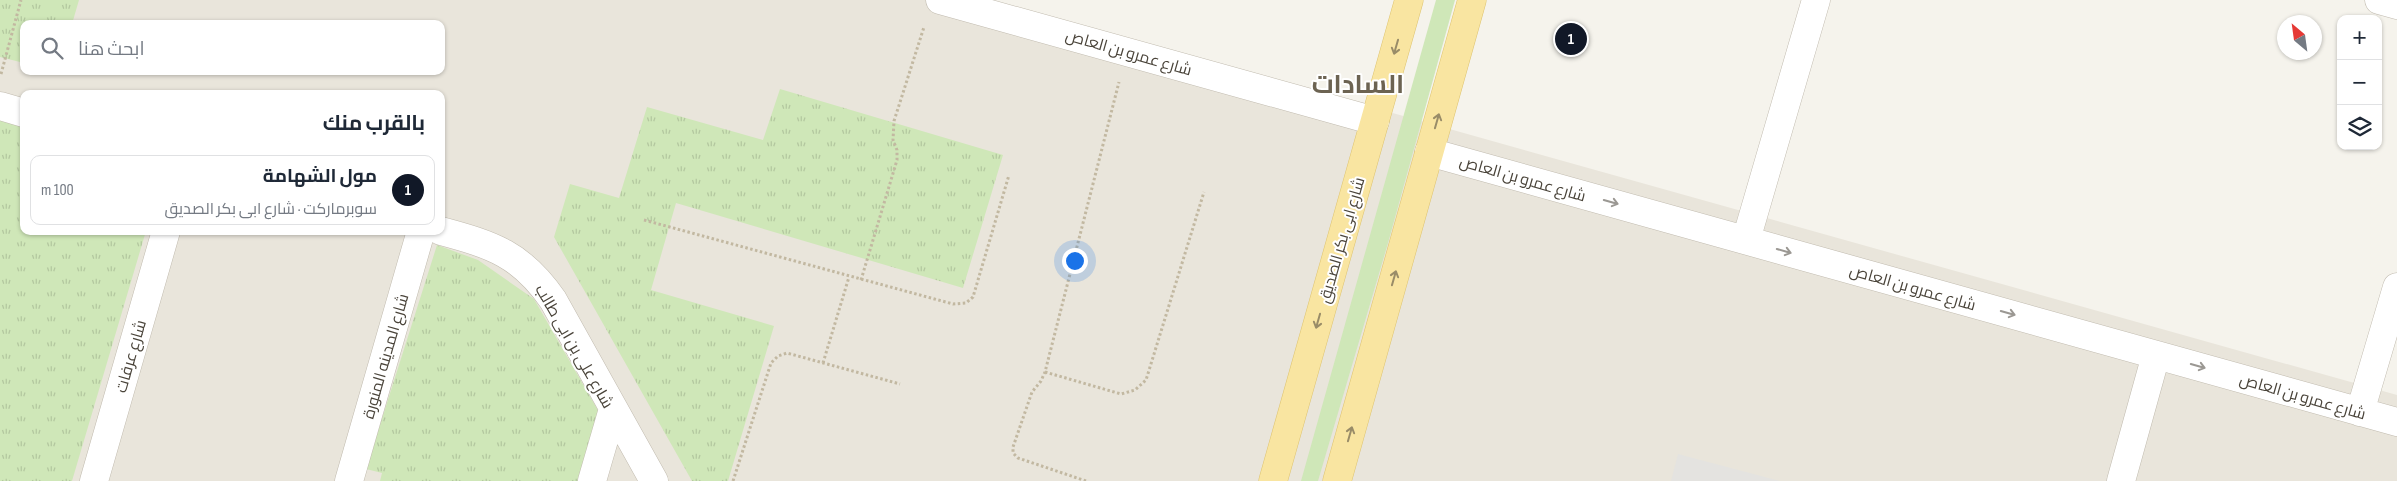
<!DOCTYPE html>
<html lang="ar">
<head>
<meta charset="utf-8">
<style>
	:root { --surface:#fff; --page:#f2f2f3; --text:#1f2937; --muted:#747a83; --line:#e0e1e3; --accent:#111827 }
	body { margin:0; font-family:"Sofia Sans Condensed",Cairo,sans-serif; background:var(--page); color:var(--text); direction:rtl }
	.controls { position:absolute; right:15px; top:15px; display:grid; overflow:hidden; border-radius:10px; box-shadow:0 1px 4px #0004 }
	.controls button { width:45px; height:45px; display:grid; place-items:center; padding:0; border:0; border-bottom:1px solid var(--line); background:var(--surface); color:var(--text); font:25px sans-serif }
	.compass { position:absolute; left:2277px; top:15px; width:45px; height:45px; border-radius:50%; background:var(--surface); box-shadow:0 1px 4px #0004; rotate:331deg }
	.you { position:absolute; left:1074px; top:260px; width:18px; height:18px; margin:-12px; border:4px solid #fff; border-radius:50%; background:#1a73e8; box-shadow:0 0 0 8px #1a73e833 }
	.badge { display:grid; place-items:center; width:32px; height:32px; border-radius:50%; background:var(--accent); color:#fff; font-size:16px; font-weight:700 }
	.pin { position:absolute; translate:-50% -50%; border:2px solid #fff; box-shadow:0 1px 5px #0006 }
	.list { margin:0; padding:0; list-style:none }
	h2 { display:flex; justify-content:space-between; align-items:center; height:65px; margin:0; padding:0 20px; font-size:21px }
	h2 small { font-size:16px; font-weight:400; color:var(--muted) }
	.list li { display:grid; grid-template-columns:32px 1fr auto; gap:15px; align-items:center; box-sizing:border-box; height:70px; margin:0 10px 10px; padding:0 10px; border:1px solid var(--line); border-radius:10px }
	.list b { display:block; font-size:19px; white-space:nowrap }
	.list p { margin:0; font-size:16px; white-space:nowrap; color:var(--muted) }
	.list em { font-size:16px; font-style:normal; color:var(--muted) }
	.icon { flex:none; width:28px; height:28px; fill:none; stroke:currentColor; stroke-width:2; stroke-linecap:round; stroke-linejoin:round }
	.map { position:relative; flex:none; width:2397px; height:481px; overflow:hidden; direction:ltr }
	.search { position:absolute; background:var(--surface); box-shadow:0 1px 4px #0004; left:20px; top:20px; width:425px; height:55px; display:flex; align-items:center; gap:12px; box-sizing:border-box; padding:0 18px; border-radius:10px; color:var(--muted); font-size:19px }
	.panel { position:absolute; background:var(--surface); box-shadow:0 1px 4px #0004; left:20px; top:90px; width:425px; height:145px; border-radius:10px; direction:rtl }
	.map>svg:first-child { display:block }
</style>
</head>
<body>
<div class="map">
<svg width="2397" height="481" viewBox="0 0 2397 481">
	<defs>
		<pattern id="grass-tufts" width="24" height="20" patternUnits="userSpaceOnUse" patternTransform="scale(1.25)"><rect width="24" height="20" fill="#cfe7b8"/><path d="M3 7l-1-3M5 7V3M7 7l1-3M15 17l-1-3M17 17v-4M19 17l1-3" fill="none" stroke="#b3c79f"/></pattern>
	</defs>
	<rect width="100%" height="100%" fill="#f5f3ec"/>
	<path fill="#e9e5db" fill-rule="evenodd" d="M0 0H990L2397 395V481H0ZM24 24H441V71H24ZM24 94H441V231H24Z"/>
	<path fill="url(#grass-tufts)" d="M0 0H79L72 24H24V63L0 57Z
		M780 89 1003 155 963 288 676 203 651 290 774 326 728 481H692L554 237 570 184 619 198 647 107 763 140Z
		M0 108 24 115V231H146L72 481H0Z
		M437 245 478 260 534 299 599 412 580 481H380L382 473 366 469Z"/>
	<path fill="#cfe7b8" d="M1436 0H1455L1388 243 1318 481H1301Z"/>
	<path fill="#e4e3e0" d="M1678 454 1780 481H1671Z"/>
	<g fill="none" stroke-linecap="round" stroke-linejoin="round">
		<defs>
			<path id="minor" d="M940 0 1375 121
				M2379 0 2397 5
				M0 106 24 113
				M1429 152 2397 422
				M441 231C493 245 521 254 553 300L654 481
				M1746 240 1816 0
				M2360 412 2397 287
				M94 481 166 231
				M349 481 421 231
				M592 481 613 409
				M2121 481 2156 355"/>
			<path id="major" d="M1273 481 1409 0
				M1337 481 1472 0"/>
		</defs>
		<use href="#minor" stroke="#c1bbaf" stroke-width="29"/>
		<use href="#major" stroke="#dec471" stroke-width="29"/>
		<path stroke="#c2b8a1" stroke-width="3" stroke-dasharray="2.5 2.5" stroke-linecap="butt" d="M1 74 21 0
			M644 220 953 304 966 303 973 297 1009 175
			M861 280 897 160V150L893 140 894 121 924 27
			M823 363 849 277
			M1045 372 1121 394 1135 390 1146 380 1204 192
			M733 481 771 363 778 356 787 353 900 384
			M1086 481 1018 458 1013 453V447L1032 392 1041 381 1045 372 1119 82"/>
		<use href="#minor" stroke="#fff" stroke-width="28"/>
		<use href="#major" stroke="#f9e5a1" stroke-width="28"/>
	</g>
	<defs><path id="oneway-shaft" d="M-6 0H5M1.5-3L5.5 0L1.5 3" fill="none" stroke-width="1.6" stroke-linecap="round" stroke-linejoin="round" transform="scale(1.25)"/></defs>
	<g stroke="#998c68">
		<use href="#oneway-shaft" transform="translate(1396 47) rotate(106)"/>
		<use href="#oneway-shaft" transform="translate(1437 121) rotate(-74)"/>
		<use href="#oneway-shaft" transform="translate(1394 278) rotate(-74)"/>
		<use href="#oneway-shaft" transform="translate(1318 321) rotate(106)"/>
		<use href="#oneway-shaft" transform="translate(1350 434) rotate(-74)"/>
	</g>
	<g stroke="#9b9893">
		<use href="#oneway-shaft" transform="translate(1611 202) rotate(16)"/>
		<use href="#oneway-shaft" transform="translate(1784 251) rotate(16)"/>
		<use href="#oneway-shaft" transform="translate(2008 313) rotate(16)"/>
		<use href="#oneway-shaft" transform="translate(2198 366) rotate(16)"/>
	</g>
	<g text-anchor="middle" stroke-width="4" stroke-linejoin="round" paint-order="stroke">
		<g font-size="16" fill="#4a443a" stroke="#fff">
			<text transform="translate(1129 52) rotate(16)" y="6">شارع عمرو بن العاص</text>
			<text transform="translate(1523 178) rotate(16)" y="6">شارع عمرو بن العاص</text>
			<text transform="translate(1341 240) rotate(-74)" y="6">شارع ابى بكر الصديق</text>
			<text transform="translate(1913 287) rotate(16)" y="6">شارع عمرو بن العاص</text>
			<text transform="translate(575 346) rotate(60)" y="6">شارع على بن ابى طالب</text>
			<text transform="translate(130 356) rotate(-74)" y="6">شارع عرفات</text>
			<text transform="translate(385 356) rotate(-74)" y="6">شارع المدينه المنورة</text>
			<text transform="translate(2303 396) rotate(16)" y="6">شارع عمرو بن العاص</text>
		</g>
		<g font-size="26" font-weight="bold" fill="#6c6352" stroke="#fff">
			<text x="1358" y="93">السادات</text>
		</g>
	</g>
</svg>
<div class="controls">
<button>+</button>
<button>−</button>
<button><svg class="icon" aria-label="layers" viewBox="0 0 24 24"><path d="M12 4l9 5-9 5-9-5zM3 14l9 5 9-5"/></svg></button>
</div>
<svg class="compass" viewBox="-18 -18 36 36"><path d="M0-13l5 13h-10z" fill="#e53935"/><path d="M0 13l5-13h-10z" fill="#747a83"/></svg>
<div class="you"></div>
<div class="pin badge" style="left:1571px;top:39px">1</div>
<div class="search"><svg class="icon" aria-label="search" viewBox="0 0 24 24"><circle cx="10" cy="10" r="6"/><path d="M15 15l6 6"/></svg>ابحث هنا</div>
<section class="panel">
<h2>بالقرب منك<small></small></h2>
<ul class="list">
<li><span class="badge">1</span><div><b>مول الشهامة</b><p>سوبرماركت · شارع ابى بكر الصديق</p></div><em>100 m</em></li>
</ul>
</section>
</div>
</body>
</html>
